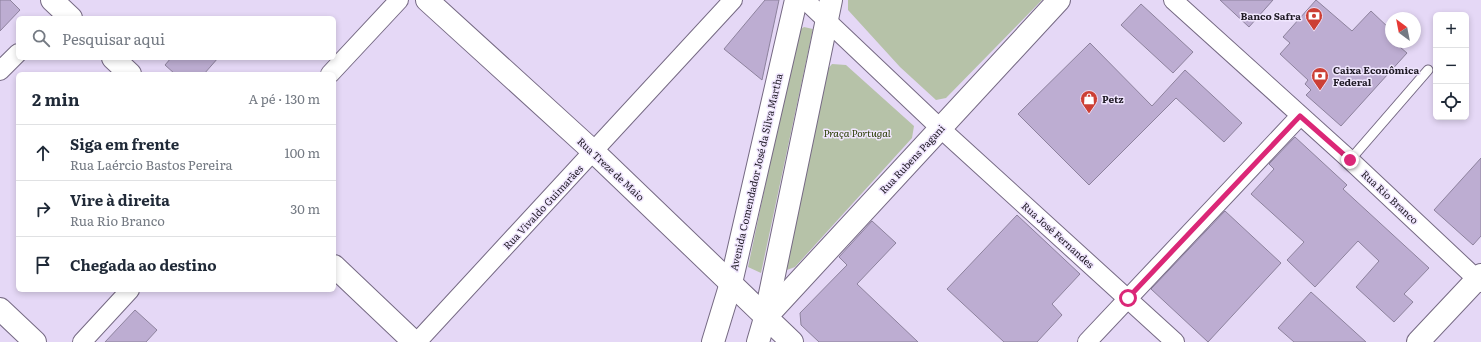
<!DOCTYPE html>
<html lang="pt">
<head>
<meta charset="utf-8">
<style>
	:root { --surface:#fff; --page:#f2f2f3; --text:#1f2937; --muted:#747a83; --line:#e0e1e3 }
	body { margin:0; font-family:Literata,serif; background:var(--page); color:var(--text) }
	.controls { position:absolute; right:12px; top:12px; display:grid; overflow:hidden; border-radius:6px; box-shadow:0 2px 6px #0003 }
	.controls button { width:36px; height:36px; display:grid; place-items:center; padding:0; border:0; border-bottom:1px solid var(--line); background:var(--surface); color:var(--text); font:20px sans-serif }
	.compass { position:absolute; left:1385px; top:12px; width:36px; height:36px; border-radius:50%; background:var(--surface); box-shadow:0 2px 6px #0003; rotate:328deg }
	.stop { position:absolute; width:12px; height:12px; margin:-9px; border:3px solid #db2777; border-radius:50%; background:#fff }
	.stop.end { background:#db2777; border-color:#fff; box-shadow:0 1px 4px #0008 }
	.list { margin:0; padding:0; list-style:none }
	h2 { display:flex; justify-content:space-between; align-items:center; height:52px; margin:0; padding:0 16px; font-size:17px }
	h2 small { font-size:13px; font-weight:400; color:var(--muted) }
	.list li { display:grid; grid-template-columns:26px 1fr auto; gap:12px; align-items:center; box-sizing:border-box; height:56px; padding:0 16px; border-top:1px solid var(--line) }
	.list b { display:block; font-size:15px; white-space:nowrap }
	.list p { margin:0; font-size:13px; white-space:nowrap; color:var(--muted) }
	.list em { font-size:13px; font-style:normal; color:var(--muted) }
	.icon { flex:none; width:22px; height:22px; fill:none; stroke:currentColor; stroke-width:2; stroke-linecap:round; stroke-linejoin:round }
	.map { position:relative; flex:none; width:1481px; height:342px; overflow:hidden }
	.search { position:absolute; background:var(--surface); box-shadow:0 2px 6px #0003; left:16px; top:16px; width:320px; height:44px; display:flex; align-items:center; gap:10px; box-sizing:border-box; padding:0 14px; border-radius:6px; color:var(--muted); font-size:15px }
	.panel { position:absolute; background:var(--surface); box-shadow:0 2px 6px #0003; left:16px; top:72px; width:320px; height:220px; border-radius:6px }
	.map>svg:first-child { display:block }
</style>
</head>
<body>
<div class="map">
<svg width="1481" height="342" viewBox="0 0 1481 342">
	<rect width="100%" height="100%" fill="#e5d8f6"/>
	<path fill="#b6c2a8" d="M848 0H1042L946 98 936 100 900 67 848 10Z
		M804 27 813 29 761 273 748 267 798 31Z
		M832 64 846 65 914 126 912 138 795 267 784 271 827 70Z"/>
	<path fill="#bdadd2" stroke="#8d829d" d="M0 0H10L20 10 0 31Z
		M765 0H779L762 80 724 49Z
		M1220 0H1273L1249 27Z
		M1316 0 1352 31 1371 11 1391 30V42H1394L1407 53 1341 126 1306 95 1311 90 1305 84 1308 80 1280 54 1290 43 1283 37Z
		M1141 4 1193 52 1173 73 1121 25Z
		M1090 43 1152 106 1185 70 1242 123 1224 142 1176 98 1089 185 1018 114Z
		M171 58H218L204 74H175L165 65Z
		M1295 137 1347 185 1343 189 1429 268 1404 294 1413 302 1394 322 1356 287 1379 261 1358 241 1315 287 1287 260 1304 242 1251 194 1274 169 1269 164Z
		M1481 158V236L1473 245 1434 210Z
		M1225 211 1281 263 1208 342 1151 289Z
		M1017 215 1080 274 1052 304 1062 315 1037 342H1004L947 289Z
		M872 221 896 243 857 284 918 342H819L801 325 800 313 847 265 839 257Z
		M1311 292 1366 342H1294L1278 328Z
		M135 310 157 330 146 342H105Z"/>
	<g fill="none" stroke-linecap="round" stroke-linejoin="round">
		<defs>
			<path id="service" d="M1350 160 1428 70"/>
			<path id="minor" d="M805 0 940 128 1175 342
				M1173 0 1350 160 1481 283
				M0 71 18 53
				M330 74 399 0
				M82 342 130 290
				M417 342 733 0
				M1087 342 1300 116"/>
			<path id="tertiary" d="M52 0 71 18
				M427 0 594 152 792 342
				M113 58 130 74
				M334 266 414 342
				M0 309 35 342
				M765 318 1059 0
				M1418 342 1481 275"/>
			<path id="secondary" d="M713 342 731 283 796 0
				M758 342 765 318 831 0"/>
		</defs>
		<use href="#service" stroke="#756983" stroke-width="11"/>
		<use href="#minor" stroke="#756983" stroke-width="20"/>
		<use href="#tertiary" stroke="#756983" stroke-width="24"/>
		<use href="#secondary" stroke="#756983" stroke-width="24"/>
		<use href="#service" stroke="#fff" stroke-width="9"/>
		<use href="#minor" stroke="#fff" stroke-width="18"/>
		<use href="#tertiary" stroke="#fff" stroke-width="22"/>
		<use href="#secondary" stroke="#fff" stroke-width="22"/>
	</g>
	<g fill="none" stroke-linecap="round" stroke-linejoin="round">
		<path stroke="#db2777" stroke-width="5" d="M1128 298 1300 116 1350 160"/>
	</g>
	<defs>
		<symbol id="bank-pin" viewBox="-11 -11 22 30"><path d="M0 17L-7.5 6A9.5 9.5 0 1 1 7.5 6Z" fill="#cc3f34" stroke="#f0e6fe"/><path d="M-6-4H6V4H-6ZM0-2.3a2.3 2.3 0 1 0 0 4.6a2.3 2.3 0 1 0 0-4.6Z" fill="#fff"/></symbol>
		<symbol id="shop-pin" viewBox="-11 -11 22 30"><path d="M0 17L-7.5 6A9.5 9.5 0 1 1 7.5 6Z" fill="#cc3f34" stroke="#f0e6fe"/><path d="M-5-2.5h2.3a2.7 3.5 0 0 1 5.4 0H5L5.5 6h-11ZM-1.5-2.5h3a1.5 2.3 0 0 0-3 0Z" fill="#fff"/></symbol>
	</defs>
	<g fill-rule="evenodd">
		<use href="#bank-pin" x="1304" y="6" width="20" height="27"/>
		<use href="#bank-pin" x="1310" y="66" width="20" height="27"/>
		<use href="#shop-pin" x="1079" y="89" width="20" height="27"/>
	</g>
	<g text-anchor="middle" stroke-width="3" stroke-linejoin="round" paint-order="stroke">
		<g font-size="10" font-weight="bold" fill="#1f1a25" stroke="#f0e6fe" text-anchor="start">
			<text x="1301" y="20" text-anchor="end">Banco Safra</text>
			<text x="1333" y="74">Caixa Econômica<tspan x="1333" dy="12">Federal</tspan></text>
			<text x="1102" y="103">Petz</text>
		</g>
		<g font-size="10" font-style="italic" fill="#283c00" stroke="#f0e6fe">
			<text x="857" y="137">Praça Portugal</text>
		</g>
		<g font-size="10" fill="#1f1a25" stroke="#f0e6fe">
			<text transform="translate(912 159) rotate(-47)" y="4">Rua Rubens Pagani</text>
			<text transform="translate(611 169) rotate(43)" y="4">Rua Treze de Maio</text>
			<text transform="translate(756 172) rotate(-77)" y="4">Avenida Comendador José da Silva Martha</text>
			<text transform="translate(1390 197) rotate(43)" y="4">Rua Rio Branco</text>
			<text transform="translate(543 207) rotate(-47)" y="4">Rua Vivaldo Guimarães</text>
			<text transform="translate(1058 235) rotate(42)" y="4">Rua José Fernandes</text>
		</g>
	</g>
</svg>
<div class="controls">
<button>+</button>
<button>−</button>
<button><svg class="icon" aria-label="locate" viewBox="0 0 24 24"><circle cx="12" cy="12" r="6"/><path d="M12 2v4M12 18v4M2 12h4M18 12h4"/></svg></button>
</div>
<svg class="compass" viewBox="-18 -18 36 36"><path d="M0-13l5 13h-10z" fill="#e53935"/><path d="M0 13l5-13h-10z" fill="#747a83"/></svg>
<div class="stop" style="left:1128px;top:298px"></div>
<div class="stop end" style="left:1350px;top:160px"></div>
<div class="search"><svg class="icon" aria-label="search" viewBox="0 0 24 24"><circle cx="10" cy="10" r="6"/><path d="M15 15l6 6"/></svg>Pesquisar aqui</div>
<section class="panel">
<h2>2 min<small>A pé · 130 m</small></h2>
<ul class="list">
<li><svg class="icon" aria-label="ahead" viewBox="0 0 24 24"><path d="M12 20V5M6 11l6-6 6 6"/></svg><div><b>Siga em frente</b><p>Rua Laércio Bastos Pereira</p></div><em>100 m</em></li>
<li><svg class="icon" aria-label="right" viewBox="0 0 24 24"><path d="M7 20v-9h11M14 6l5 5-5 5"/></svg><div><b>Vire à direita</b><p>Rua Rio Branco</p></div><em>30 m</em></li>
<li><svg class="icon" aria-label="arrive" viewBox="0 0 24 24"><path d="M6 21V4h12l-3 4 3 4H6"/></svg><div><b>Chegada ao destino</b></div></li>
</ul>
</section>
</div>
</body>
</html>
